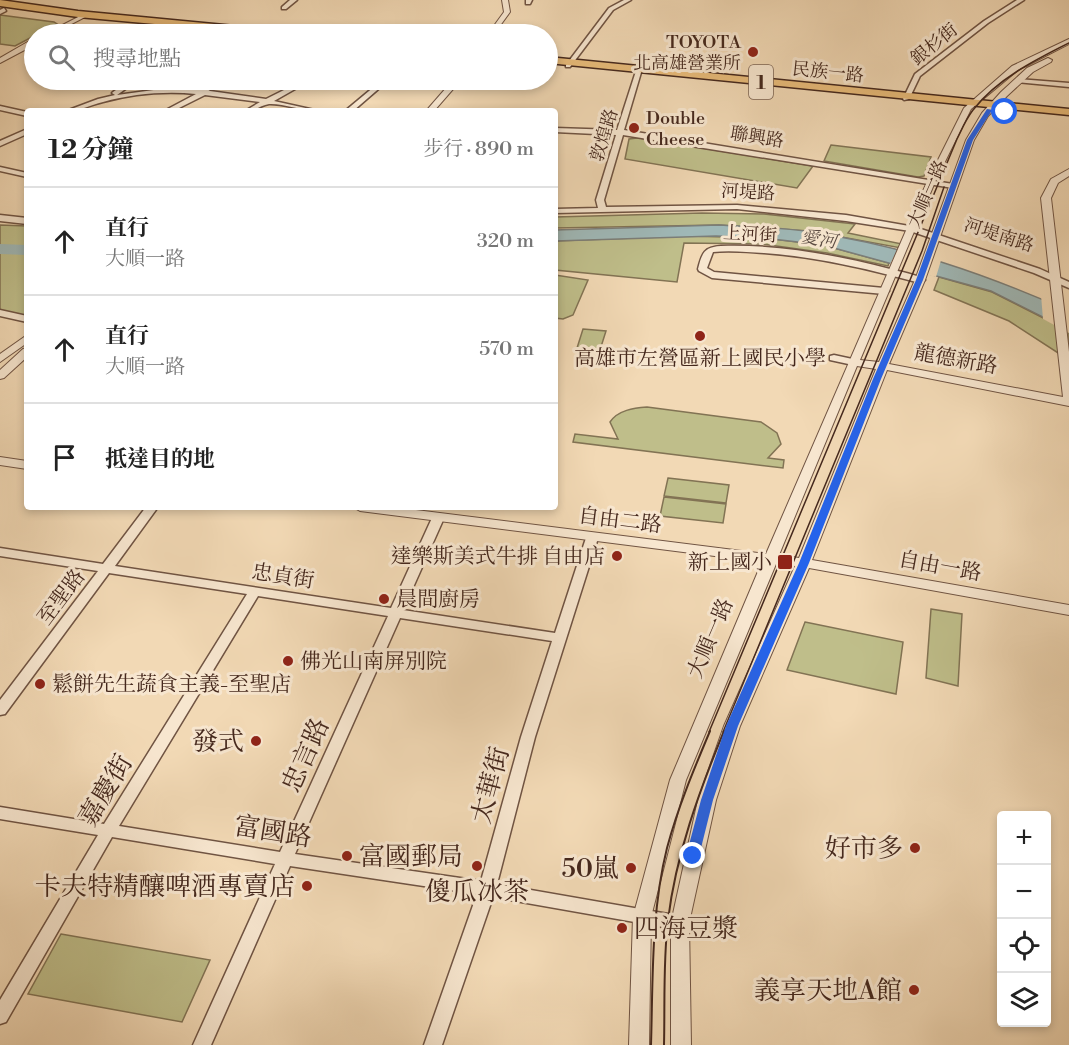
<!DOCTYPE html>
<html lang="zh-TW">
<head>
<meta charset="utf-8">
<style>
	:root { --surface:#fff; --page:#f6f6f6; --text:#222; --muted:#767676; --line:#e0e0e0 }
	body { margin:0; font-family:"Libre Bodoni","Noto Serif TC",serif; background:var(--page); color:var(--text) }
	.controls { position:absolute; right:18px; bottom:18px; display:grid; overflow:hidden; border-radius:6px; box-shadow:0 3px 9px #0003 }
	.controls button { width:54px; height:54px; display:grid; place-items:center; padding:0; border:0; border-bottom:2px solid var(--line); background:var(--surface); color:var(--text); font:30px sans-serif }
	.stop { position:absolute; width:18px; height:18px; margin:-14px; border:4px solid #2563eb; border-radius:50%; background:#fff }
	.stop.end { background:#2563eb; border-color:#fff; box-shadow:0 2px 6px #0008 }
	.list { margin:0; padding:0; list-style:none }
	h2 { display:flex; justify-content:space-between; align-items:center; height:78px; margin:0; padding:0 24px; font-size:26px }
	h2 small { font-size:20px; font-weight:400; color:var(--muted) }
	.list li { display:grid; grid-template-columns:39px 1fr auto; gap:18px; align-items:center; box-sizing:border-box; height:108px; padding:0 24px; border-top:2px solid var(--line) }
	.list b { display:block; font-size:22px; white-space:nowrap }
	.list p { margin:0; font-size:20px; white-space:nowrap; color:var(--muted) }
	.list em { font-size:20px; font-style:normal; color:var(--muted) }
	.icon { flex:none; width:33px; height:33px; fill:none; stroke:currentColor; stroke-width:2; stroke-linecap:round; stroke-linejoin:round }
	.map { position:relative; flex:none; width:1069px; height:1045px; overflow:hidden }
	.search { position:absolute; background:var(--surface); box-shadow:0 3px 9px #0003; left:24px; top:24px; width:534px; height:66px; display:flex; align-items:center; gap:15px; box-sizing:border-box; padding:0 21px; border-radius:33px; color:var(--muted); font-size:22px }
	.panel { position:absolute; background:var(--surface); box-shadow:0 3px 9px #0003; left:24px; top:108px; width:534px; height:402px; border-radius:6px }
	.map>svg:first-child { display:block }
</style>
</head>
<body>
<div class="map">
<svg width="1069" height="1045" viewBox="0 0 1069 1045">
	<rect width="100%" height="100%" fill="#f2d9b5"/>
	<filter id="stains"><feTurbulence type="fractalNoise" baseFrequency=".00333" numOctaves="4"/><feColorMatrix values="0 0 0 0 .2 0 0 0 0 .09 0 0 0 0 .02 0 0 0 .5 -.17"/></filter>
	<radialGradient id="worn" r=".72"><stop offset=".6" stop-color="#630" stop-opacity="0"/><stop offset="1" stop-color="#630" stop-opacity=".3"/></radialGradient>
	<path fill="#bfbe8a" stroke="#827354" stroke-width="1.5" d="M0 15 54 22 57 24 15 46 0 44Z
		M637 138H639L813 166 797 188 625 159 629 139Z
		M831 145 931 157 924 176 918 177 824 161Z
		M702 213 764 214 855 224 848 233 902 244 901 248 809 231 719 225 555 228V217Z
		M0 225 27 226V319L0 313Z
		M688 236 764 238 823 245 889 263 888 266 827 253 762 244 684 243 677 282 555 270V241Z
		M555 275 588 280 573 315 563 319 555 318Z
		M939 277 992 292 1069 331V360L1009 321 934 290Z
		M583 329 606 331 600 350 577 348Z
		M647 407 761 422 777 433 781 444 768 458 784 460 783 468 573 442 575 434 618 439 610 422C618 410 634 408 647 407Z
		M668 478 729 485 726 503 664 496Z
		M664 497 726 504 723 523 660 516Z
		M931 609 962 614 958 686 926 678Z
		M805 622 903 642 896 694 787 670Z
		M61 934 210 960 182 1022 28 994Z"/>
	<path fill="#9fb8b7" stroke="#7b7e79" stroke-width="1.5" d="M719 225C750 227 781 227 811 232 904 246 983 273 1069 311V330L991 291 823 245 764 238 716 236 555 241V230Z"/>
	<path fill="#f2d9b5" d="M899 247 942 257 936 277 889 266Z
		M1041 295 1069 307V333L1043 319Z"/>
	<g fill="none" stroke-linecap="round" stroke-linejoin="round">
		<path fill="#9fb8b7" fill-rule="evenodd" d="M0 244 27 245V255L0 254Z"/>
		<defs>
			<path id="minor" d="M290 0H297L286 9H282V7Z
				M526 0H532L530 4H526Z
				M624 0H631L613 10 570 67H566V65L609 8Z
				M1017 0H1024L988 23 920 76 909 99 904 100 903 99 915 74 984 21Z
				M4 8 6 11 0 14V10Z
				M637 68 642 69 624 130 953 184 957 186 953 188 623 135 604 200 606 207 737 205 846 215 915 227 1040 269 1069 282V288L1034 273 910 231 846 221 737 209 555 213V209L598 208 596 200 616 135 555 132V128L617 130Z
				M1018 79 1069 83V87L1016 82V80Z
				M131 80H138L117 95 161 89 203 90 207 89 210 91 266 99 304 80H311L274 101 319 111C303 111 281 103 269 104 261 105 256 111 245 111L260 102 205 95 173 111H164L196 94C165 91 132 94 103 102 90 105 80 111 66 111L98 99 115 95 112 93 113 92Z
				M353 80H363L383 85 353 111H345L375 86Z
				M0 106 27 112V116L0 110Z
				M27 129V134L0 146V141Z
				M0 167 27 173V177L0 171Z
				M0 215 27 218V224L0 221Z
				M721 246C777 244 836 255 890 269 901 272 916 274 925 280L920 283C868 269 818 257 764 253 747 252 730 250 713 252L707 268 714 272 884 288 889 291 884 294 712 278 699 271 698 269C702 253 704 247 721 246Z
				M0 310 27 316V322L0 316Z
				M834 355 857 360 858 362 853 365 830 360V356Z
				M146 507H158L115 566 391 608 432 518 434 515H442L444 518 403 610 555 633 586 538 588 535H596L598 538 535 737 497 884 680 916 686 918 688 923 686 928 680 930 493 897 442 1045H424L477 894 290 866 211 1045H193L275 864 112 837 6 1022 0 1024V1000L98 835 0 819V807L104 824 247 594 109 573 5 714 0 715V700L98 571 0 556V548L103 564ZM258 596 388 616 280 852 119 826ZM400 618 552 641 521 737 481 881 295 854Z"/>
			<path id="tertiary" d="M502 0H508L510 12 494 34H488L504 12Z
				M84 14 89 15 52 34H45Z
				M1069 39V44L1018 70 971 109 935 182 860 360 879 362 915 280 966 140 982 113 1001 92 1027 68 1048 58 1052 60 1051 62 1033 72 1007 96 988 116 974 140 925 280 889 364 1063 397 1041 198 1051 179 1069 169V176L1058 183 1051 198 1069 352V406L887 370 812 560 1069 605V615L809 568 740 726 716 800 689 923 691 1045H671V923L698 800 724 726 795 566 776 564 686 780 651 917 649 1045H629L633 917 670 780 762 562 360 511 353 507H392L766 554 927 182 964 108 1012 66ZM857 366 876 369 799 558 779 555Z
				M31 40H34V45L0 63V58Z
				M453 80H461L434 111H426Z
				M27 335V343L0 362V354Z
				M27 348V357L4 378 0 379V370L23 349Z
				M0 457 27 461V469L0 465Z"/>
			<path id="primary" d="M0 0 78 11 288 31 293 34H264L78 17 0 6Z
				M548 57 1069 109V115L548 63Z"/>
		</defs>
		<use href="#minor" stroke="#705443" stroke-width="3"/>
		<use href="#tertiary" stroke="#705443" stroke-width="2"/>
		<use href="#primary" stroke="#45281d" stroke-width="3"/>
		<use href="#minor" fill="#f7e6cf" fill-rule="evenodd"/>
		<use href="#tertiary" fill="#f7e6cf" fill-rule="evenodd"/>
		<use href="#primary" fill="#e9bc7a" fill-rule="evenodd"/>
		<path stroke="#45281d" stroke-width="1.5" d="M709 732 957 139C962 129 966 119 973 110 997 79 1035 60 1069 43
			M723 732 922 251 944 187"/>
		<path stroke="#45281d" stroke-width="2" d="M651 1045C653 979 651 912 667 848 678 807 694 769 710 731
			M664 1045C665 1004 663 961 668 920 676 854 699 792 724 731"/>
	</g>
	<path fill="#2563eb" d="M987 109 1007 112H991L973 140 923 280 881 379 809 563 738 726 713 800 699 856 693 861 688 860 686 856 701 800 726 726 799 563 873 379 916 280 967 140Z"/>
	<g fill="#8f2418" stroke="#f7e6cf" stroke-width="2">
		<circle cx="753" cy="52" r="6"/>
		<circle cx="634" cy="128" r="6"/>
		<circle cx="700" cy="336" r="6"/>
		<circle cx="617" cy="556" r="6"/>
		<rect x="777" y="554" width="16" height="16" rx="3"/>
		<circle cx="384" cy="599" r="6"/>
		<circle cx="288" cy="661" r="6"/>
		<circle cx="40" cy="684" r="6"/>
		<circle cx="256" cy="741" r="6"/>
		<circle cx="915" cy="848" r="6"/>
		<circle cx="347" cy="856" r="6"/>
		<circle cx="477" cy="866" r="6"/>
		<circle cx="631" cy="868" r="6"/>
		<circle cx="307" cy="886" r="6"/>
		<circle cx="622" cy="928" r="6"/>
		<circle cx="914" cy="990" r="6"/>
	</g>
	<g text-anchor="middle" stroke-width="6" stroke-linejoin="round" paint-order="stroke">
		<g font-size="18" fill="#45281d" stroke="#f7e6cf" text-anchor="end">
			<text x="741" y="48">TOYOTA<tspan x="741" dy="21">北高雄營業所</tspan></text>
			<text x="646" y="124" text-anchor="start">Double<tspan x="646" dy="21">Cheese</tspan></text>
		</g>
		<g font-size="18" fill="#45281d" stroke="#f7e6cf">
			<text transform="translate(934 44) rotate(-39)" y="6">銀杉街</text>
			<text transform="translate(828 72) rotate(6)" y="6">民族一路</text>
			<text transform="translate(604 135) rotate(-73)" y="6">敦煌路</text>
			<text transform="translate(757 137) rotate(9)" y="6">聯興路</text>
			<text transform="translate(748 192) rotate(3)" y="6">河堤路</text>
			<text transform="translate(927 194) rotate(-66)" y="6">大順一路</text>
			<text transform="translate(750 234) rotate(3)" y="6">上河街</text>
			<text transform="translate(999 235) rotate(18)" y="6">河堤南路</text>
		</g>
		<g font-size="18" font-style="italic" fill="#5c4c44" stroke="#f7e6cf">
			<text transform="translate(819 239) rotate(9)" y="6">愛河</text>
		</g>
		<rect fill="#f7e6cf" stroke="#7a6152" stroke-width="1.5" x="749" y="65" width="24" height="34" rx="4.5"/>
		<g font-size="20" font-weight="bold" fill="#45281d">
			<text x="761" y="89">1</text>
		</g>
		<g font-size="21" fill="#45281d" stroke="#f7e6cf" text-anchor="start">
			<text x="700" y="365" text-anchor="middle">高雄市左營區新上國民小學</text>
			<text x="605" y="563" text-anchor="end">達樂斯美式牛排 自由店</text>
			<text x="772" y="569" text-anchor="end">新上國小</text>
			<text x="396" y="606">晨間廚房</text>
			<text x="300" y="668">佛光山南屏別院</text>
			<text x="52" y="691">鬆餅先生蔬食主義-至聖店</text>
		</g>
		<g font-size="21" fill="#45281d" stroke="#f7e6cf">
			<text transform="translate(956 359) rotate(10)" y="7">龍德新路</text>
			<text transform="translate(620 520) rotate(7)" y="7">自由二路</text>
			<text transform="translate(940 566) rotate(10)" y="7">自由一路</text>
			<text transform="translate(283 576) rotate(9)" y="7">忠貞街</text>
			<text transform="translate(61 597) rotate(-53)" y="7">至聖路</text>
			<text transform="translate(710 638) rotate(-67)" y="7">大順一路</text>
		</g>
		<g font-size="26" fill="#45281d" stroke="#f7e6cf" text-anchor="end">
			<text x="244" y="750">發式</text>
			<text x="903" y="857">好市多</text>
			<text x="359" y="865" text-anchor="start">富國郵局</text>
			<text x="619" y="877">50嵐</text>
			<text x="295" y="895">卡夫特精釀啤酒專賣店</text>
			<text x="477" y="900" text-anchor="middle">傻瓜冰茶</text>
			<text x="634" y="937" text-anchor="start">四海豆漿</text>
			<text x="902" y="999">義享天地A館</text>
		</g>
		<g font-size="26" fill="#45281d" stroke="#f7e6cf">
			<text transform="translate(305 755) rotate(-66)" y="9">忠言路</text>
			<text transform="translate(490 785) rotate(-75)" y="9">太華街</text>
			<text transform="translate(105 790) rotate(-59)" y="9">嘉慶街</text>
			<text transform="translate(273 831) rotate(9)" y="9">富國路</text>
		</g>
	</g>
	<rect width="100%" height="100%" filter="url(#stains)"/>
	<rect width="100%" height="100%" fill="url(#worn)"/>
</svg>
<div class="controls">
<button>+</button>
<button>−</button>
<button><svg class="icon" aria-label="locate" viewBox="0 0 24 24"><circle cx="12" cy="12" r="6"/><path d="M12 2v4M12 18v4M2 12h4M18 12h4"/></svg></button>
<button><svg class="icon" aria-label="layers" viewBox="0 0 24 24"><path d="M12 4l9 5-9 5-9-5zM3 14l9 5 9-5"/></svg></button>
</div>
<div class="stop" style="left:1005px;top:112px"></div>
<div class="stop end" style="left:693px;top:856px"></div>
<div class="search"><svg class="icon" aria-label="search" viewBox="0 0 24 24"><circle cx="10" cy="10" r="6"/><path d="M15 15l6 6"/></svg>搜尋地點</div>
<section class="panel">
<h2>12 分鐘<small>步行 · 890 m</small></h2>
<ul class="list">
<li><svg class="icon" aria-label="ahead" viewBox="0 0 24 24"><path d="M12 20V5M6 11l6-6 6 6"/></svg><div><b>直行</b><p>大順一路</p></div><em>320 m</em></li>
<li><svg class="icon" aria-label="ahead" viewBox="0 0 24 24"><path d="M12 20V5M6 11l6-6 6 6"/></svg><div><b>直行</b><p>大順一路</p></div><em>570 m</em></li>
<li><svg class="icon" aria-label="arrive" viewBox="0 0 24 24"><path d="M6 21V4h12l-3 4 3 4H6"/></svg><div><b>抵達目的地</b></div></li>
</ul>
</section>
</div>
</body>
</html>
